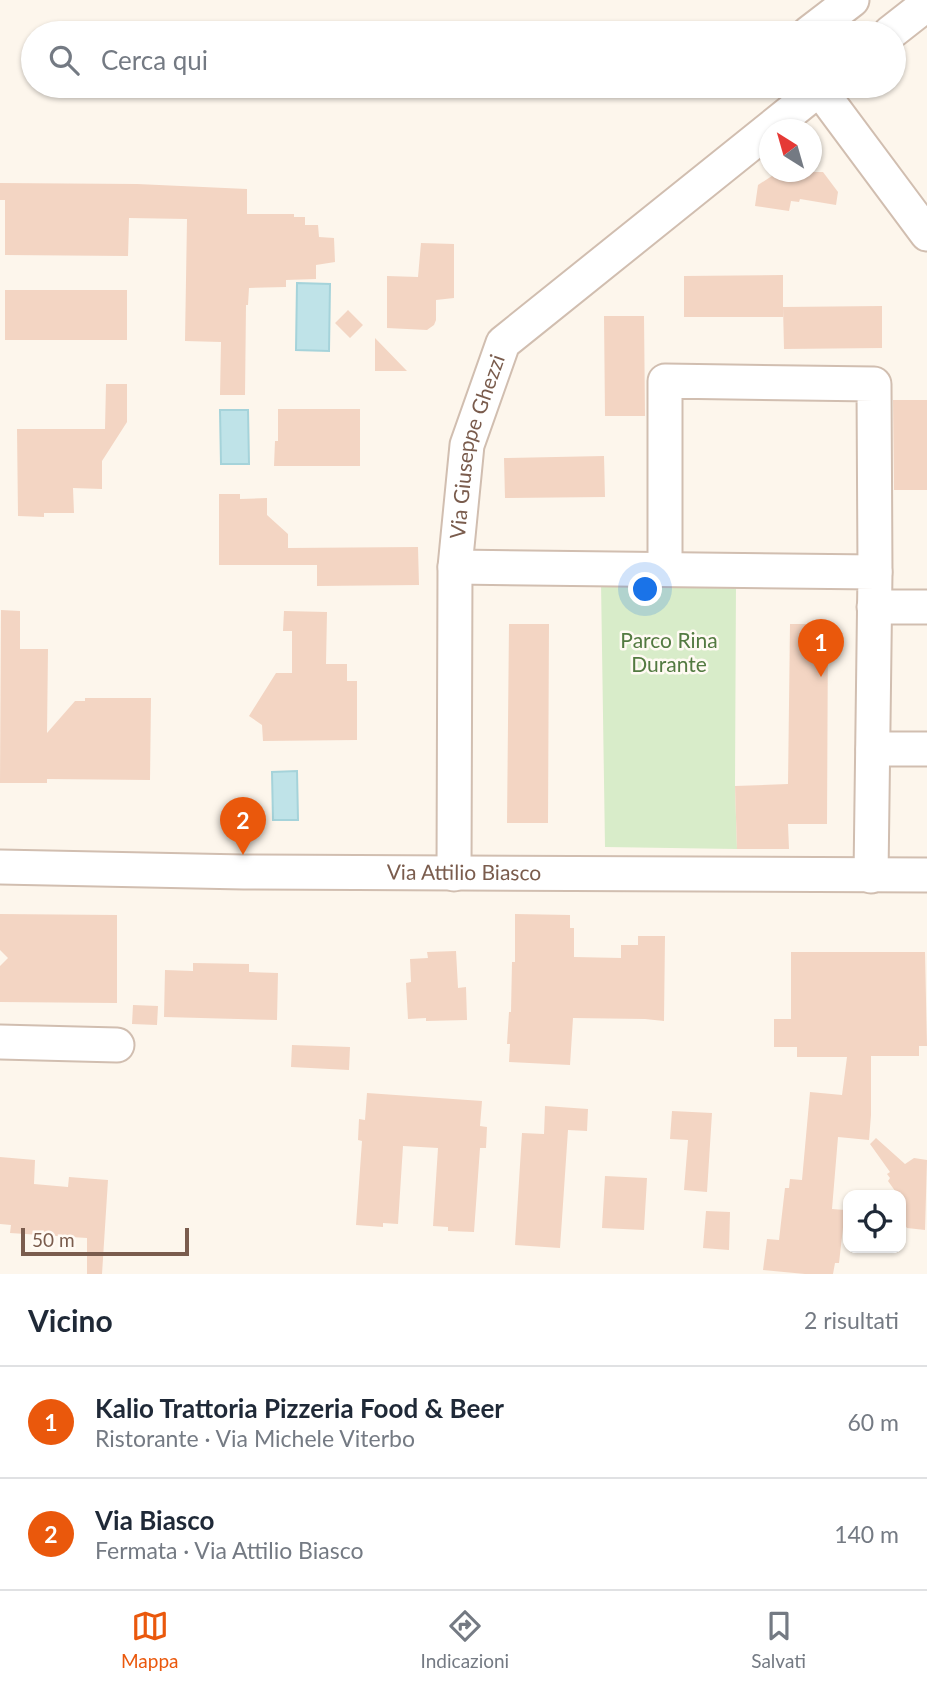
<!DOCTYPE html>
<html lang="it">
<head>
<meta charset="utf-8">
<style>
	:root { --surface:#fff; --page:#f6f6f7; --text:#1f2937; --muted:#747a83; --line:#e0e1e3; --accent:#ea580c }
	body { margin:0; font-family:Lato,sans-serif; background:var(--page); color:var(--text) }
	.controls { position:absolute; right:21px; bottom:21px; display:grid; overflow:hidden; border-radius:14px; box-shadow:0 2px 5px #0004 }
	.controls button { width:63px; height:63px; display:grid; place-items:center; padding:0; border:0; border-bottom:2px solid var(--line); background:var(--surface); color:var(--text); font:35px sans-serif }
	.compass { position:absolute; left:759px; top:119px; width:63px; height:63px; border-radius:50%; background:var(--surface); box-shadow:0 2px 5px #0004; rotate:323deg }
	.scale { position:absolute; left:21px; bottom:18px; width:168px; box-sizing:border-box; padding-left:7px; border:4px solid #7a5c4d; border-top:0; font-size:19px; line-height:24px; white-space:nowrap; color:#7a5c4d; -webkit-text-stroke:5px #fffaf3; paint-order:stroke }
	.you { position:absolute; left:646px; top:590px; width:24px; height:24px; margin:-18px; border:5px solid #fff; border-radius:50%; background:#1a73e8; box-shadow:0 0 0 10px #1a73e833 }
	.badge { display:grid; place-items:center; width:46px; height:46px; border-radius:50%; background:var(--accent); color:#fff; font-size:23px; font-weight:700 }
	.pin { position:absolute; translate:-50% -58px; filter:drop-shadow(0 2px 4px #0008) }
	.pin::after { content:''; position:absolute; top:37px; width:24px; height:21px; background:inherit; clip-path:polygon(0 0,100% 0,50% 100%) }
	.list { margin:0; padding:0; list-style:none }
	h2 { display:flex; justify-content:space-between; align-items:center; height:91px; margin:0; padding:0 28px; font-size:30px }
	h2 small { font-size:23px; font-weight:400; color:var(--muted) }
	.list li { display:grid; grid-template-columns:46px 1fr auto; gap:21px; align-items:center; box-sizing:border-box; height:112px; padding:0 28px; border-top:2px solid var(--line) }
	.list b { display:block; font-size:26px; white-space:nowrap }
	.list p { margin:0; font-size:23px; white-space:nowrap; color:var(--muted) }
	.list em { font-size:23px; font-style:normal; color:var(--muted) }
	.icon { flex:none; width:38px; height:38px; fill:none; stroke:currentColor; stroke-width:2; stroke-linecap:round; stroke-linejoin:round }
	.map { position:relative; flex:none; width:927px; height:1274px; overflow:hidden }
	.search { position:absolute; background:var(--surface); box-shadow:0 2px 5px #0004; left:21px; right:21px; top:21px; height:77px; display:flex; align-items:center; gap:18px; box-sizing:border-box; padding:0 24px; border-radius:38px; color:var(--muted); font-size:26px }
	.sheet { height:315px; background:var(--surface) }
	nav { display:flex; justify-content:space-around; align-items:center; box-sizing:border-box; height:98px; border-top:2px solid var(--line); background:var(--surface); font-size:19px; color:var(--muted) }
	nav a { display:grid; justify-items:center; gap:4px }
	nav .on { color:var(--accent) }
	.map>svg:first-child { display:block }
</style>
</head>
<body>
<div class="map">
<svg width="927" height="1274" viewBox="0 0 927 1274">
	<rect width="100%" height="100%" fill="#fdf6ec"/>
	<path fill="#d8ecc9" d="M601 582 736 583 735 786 737 849 605 847Z"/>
	<path fill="#bfe3e8" stroke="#a5d3da" stroke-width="2" d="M297 283 330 284 329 351 296 350Z
		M220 410H248L249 464H221Z
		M297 771 298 820H273L272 772Z"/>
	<path fill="#f3d5c3" d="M778 172H823L838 192 836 205 800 199 799 202 791 201 789 211 755 206 758 185Z
		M0 183 137 184 247 189V214H294V217H305V225H318L319 237 334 238 335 262 316 265V279L286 280V287L249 288 248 305H246L245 395H220L221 342 185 341 187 219 129 218 128 256 5 255V200H0Z
		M421 243 454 244V298L436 300V320L434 325 427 330 387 328V276L418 277Z
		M783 275V317H684V276Z
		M5 290H127V340H5Z
		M882 306V348L784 349 783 307Z
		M348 310 363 325 350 338 335 323Z
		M604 316H644L645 416H605Z
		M375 338 407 371H375Z
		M106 384H127V422L102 461V489L73 488 74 513H44V517L18 516 17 429H105Z
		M893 400H927V490H894Z
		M278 409H360V466H274L275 441H278Z
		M604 456 605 497 505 498 504 458Z
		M219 494H240V499L267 498V515L288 534V548L418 547 419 585 317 586V565H219Z
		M1 610 20 611V649H48L47 733 75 701H85V698H151L150 780 47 779V783H0Z
		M284 611 327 612 326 664H347V681H357V740L263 741 262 725 249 716 276 673H292V631H283Z
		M509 624H549L548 823H507Z
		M790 624H828L827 824H788L789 849H737L735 786 788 784Z
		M0 914 117 915V1003L0 1002V966L8 958 0 950Z
		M515 914 570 915V928H574V957L621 958V945H638V936H665L664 1021 645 1019 573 1018 570 1065 509 1062 510 1044H507L509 1012H511L512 962H515Z
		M456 951 458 988 466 987 467 1020 426 1021V1018L408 1019 406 983 411 982 410 959 428 958 427 952Z
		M791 952H925L927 1046H919V1056H871V1115L869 1140 838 1137 832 1209 845 1210 839 1263H835L833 1274H805L763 1270 767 1239 779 1240 785 1188H789L790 1179 802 1180 810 1092 842 1095 847 1057H797V1047H774V1019H791Z
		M193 963 249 964V972L278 973 277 1020 164 1017 165 970 193 971Z
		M133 1005 158 1006 157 1025 132 1024Z
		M292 1045 350 1047 349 1070 291 1067Z
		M367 1093 482 1101 480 1126 487 1127 486 1148H480L474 1232 448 1231V1227L433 1226 438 1148 403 1146 398 1224 383 1223V1227L356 1225 362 1141 358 1140 359 1119 365 1120Z
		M545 1106 588 1109 587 1131 568 1130 560 1248 515 1245 522 1133 544 1134Z
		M672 1111 712 1113 707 1192 684 1190 688 1140 670 1139Z
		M876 1138 905 1164 914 1158 927 1160 925 1230 907 1228 901 1220V1195H898L888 1181 890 1178 887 1174 890 1172 870 1144Z
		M0 1157 35 1160 34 1184 68 1187 69 1177 108 1180 102 1274H87V1238L10 1233 11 1225 0 1224Z
		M605 1176 647 1178 644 1230 602 1228Z
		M706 1211 730 1212 729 1250 703 1248Z"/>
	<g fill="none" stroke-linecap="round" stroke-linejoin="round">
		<defs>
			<g id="minor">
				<path d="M809 33 852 0"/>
				<path d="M890 33 927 4"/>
				<path d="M817 86 927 234"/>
				<path d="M455 567 875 572 871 876"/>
				<path d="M665 569V381L874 384 875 572"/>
				<path d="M874 607H927"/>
				<path d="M873 749H927"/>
				<path id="s1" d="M0 867 244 872 927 875"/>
				<path id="s2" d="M454 874 455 567 467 445 503 343 823 86"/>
				<path d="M0 1042 117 1045"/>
			</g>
		</defs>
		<use href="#minor" stroke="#d1beb0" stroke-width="37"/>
		<use href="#minor" stroke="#fff" stroke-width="33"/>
	</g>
	<g text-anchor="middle" stroke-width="5" stroke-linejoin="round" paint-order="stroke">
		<g font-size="21" fill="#7a5c4d" stroke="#fffaf3">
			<text dy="7" stroke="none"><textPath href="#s2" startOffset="430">Via Giuseppe Ghezzi</textPath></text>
			<text dy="7" stroke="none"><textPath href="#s1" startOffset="464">Via Attilio Biasco</textPath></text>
		</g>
		<g font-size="21" fill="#537a41" stroke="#fffaf3">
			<text x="669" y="648">Parco Rina<tspan x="669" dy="24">Durante</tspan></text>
		</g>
	</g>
</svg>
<div class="controls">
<button><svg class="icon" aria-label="locate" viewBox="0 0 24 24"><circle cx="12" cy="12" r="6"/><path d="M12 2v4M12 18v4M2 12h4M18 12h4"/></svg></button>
</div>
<svg class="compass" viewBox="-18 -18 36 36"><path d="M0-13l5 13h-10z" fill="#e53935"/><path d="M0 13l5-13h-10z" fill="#747a83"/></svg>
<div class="scale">50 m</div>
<div class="you"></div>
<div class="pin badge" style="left:821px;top:677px">1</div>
<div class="pin badge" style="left:243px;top:855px">2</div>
<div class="search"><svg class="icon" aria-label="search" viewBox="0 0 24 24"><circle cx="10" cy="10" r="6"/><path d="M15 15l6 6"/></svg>Cerca qui</div>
</div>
<section class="sheet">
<h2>Vicino<small>2 risultati</small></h2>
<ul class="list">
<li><span class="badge">1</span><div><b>Kalio Trattoria Pizzeria Food &amp; Beer</b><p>Ristorante · Via Michele Viterbo</p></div><em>60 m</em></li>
<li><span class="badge">2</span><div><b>Via Biasco</b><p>Fermata · Via Attilio Biasco</p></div><em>140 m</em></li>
</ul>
</section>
<nav>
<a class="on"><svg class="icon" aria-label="map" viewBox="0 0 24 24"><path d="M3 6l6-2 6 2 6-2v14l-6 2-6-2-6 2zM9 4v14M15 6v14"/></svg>Mappa</a>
<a><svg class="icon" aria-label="directions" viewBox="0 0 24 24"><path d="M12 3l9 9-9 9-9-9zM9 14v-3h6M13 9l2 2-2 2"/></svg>Indicazioni</a>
<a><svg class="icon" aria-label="saved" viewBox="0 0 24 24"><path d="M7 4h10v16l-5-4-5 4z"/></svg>Salvati</a>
</nav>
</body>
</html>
